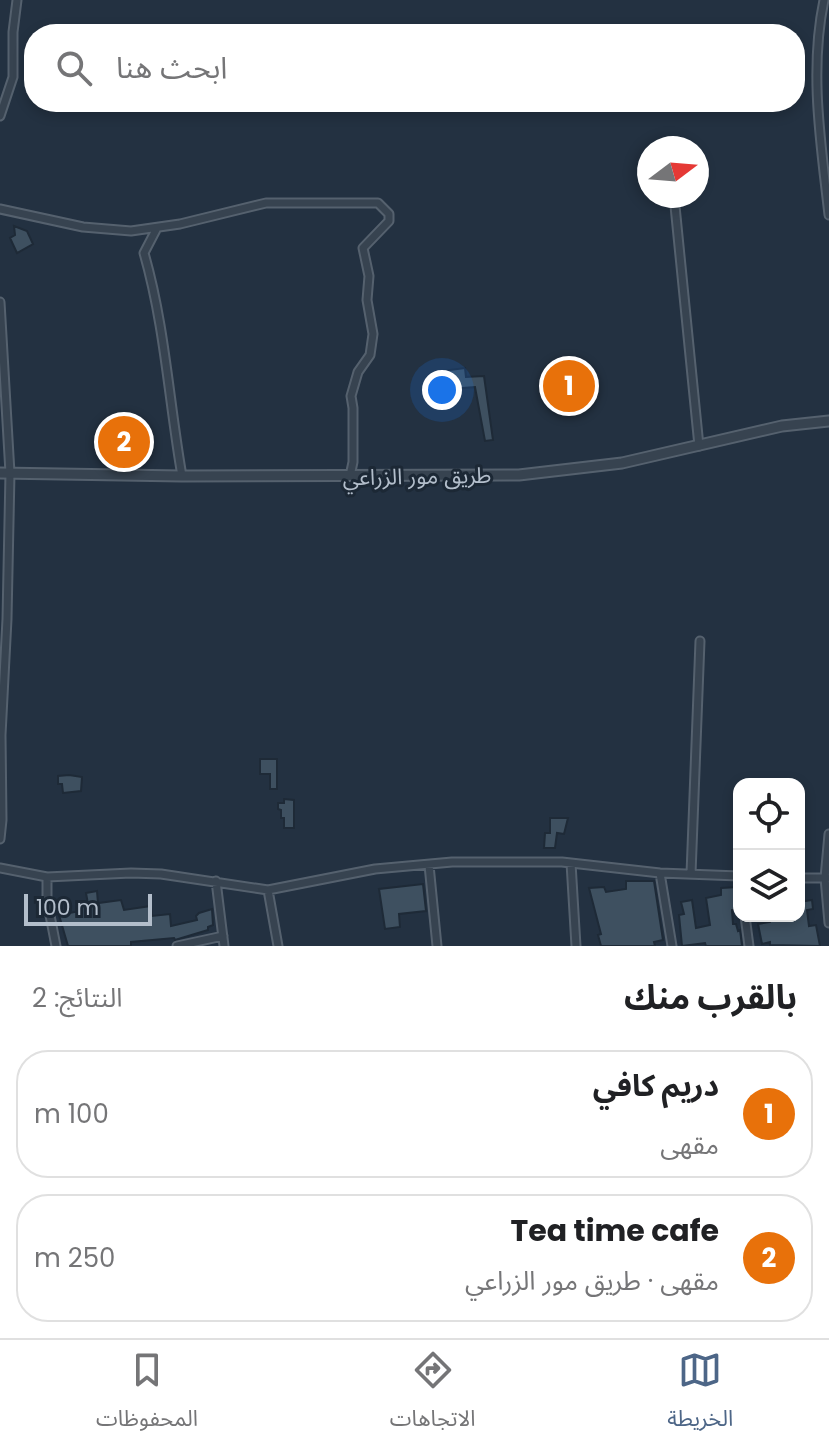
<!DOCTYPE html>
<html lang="ar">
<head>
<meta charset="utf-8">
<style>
	:root { --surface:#fff; --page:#f6f6f6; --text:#202124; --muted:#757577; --line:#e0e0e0; --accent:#4d6687 }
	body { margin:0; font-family:Poppins,"Noto Sans Arabic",sans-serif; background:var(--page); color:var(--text); direction:rtl }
	.controls { position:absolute; right:24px; bottom:24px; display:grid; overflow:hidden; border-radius:16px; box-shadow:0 4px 12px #0003 }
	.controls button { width:72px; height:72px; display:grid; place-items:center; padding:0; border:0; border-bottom:2px solid var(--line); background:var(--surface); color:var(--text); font:40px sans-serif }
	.compass { position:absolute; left:637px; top:136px; width:72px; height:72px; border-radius:50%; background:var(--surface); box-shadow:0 4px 12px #0003; rotate:74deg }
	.scale { position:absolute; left:24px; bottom:20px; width:128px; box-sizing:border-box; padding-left:8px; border:4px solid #b3becb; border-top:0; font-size:22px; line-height:28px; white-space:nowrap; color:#b3becb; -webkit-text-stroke:6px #1c2835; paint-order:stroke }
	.you { position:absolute; left:442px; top:390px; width:28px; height:28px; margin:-20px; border:6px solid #fff; border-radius:50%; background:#1a73e8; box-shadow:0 0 0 12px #1a73e833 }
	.badge { display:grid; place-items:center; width:52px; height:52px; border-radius:50%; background:var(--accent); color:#fff; font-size:26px; font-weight:700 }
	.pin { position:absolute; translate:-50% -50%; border:4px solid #fff; box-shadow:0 2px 8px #0006 }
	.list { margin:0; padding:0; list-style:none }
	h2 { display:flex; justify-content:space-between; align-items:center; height:104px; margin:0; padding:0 32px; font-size:34px }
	h2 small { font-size:26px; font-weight:400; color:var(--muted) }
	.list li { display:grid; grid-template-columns:52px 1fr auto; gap:24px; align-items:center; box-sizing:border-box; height:128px; margin:0 16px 16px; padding:0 16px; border:2px solid var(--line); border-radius:32px }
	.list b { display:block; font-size:30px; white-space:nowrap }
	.list p { margin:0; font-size:26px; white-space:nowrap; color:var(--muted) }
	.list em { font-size:26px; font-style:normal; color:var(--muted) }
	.icon { flex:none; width:44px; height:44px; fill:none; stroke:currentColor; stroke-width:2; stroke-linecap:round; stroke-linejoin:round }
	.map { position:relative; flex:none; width:829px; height:946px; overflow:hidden; direction:ltr }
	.search { position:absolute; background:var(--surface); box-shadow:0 4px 12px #0003; left:24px; right:24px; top:24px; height:88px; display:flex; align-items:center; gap:20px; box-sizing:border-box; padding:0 28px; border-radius:32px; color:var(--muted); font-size:30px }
	.sheet { height:392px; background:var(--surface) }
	nav { display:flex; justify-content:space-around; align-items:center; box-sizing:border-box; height:112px; border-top:2px solid var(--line); background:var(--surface); font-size:22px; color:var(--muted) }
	nav a { display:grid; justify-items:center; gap:4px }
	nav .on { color:var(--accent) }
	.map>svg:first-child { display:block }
</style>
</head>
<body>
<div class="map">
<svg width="829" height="946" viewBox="0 0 829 946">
	<rect width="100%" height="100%" fill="#233141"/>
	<path fill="#3e5060" stroke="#1e2a37" stroke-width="2" d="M14 226 27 231 33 244 17 253 10 238 15 235Z
		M465 368 466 377 484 376 493 440 485 441 475 387 450 389 448 392 444 389 442 371Z
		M260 759H277V789H270V774H260Z
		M69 775 82 777 81 791 63 793 62 784H58V776Z
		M284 799 294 800V828H284V818H281V810L278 809V803H284Z
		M550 818H568L564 834 557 833 555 848H544L545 833H550Z
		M626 881H654L663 940 654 942 655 946H601L598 935 601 934 589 888 604 887 606 892 626 889Z
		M423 884 426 911 399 914 400 927 385 929 379 889Z
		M738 887V909L732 910 733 924H736L738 931 740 930 742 946H706L705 943 682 946 679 915 684 914 681 902 692 900 696 928 710 925 706 898 721 895V888Z
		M97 891 98 903 121 900 124 910 151 906 152 916 170 914 171 926 197 920 196 916 199 913 212 909 213 925 208 927V930L175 940 174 938 131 942V946H68L59 915 80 911 79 906 88 904 86 893Z
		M812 900 813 909 807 910 809 926 816 925 820 946 770 945V942L762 944 758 924 770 922V916H799V902Z"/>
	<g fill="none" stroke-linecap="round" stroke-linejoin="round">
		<defs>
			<path id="minor" d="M824 0C809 71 821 144 829 215
				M0 116 13 77V32L17 0
				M669 147V148
				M674 196 699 446
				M0 209 83 227 131 231 180 224 266 203H378L389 214V221L363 248 369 276 367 300 373 334 370 355 358 372 351 396 353 408V462L350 476
				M157 228 144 253C165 326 169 402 182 476
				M0 302 10 473 7 619 1 735 2 820 0 839
				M829 834 825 878 829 923
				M571 863 576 946
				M429 865 437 946
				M0 868 47 877 131 873 161 874 268 890 375 869 452 862H562L660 873 739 876
				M660 873 672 946
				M691 874 700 641
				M47 877V900L56 946
				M799 878H827
				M216 881 224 946
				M268 890 278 946
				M745 916 749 946
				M177 946 223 936"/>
			<path id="tertiary" d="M0 473 182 476 519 475 622 463 782 426 829 421"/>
		</defs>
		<use href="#minor" stroke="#55616e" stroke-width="11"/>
		<use href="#tertiary" stroke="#55616e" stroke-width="13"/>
		<use href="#minor" stroke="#374350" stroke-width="7"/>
		<use href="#tertiary" stroke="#374350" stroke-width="9"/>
	</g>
	<g text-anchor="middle" stroke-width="6" stroke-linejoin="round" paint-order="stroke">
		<g font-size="22" fill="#b3becb" stroke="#1c2835">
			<text transform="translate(417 476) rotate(-1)" y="8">طريق مور الزراعي</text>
		</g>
	</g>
</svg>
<div class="controls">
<button><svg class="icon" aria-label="locate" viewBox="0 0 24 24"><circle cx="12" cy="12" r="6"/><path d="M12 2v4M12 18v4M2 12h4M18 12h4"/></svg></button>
<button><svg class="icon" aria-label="layers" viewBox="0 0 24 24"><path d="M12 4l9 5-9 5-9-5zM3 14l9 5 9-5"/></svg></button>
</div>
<svg class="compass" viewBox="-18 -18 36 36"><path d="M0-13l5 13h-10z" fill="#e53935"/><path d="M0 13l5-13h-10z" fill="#757577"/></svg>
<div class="scale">100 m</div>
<div class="you"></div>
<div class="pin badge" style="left:569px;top:386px;background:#e8710a">1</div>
<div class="pin badge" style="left:124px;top:442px;background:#e8710a">2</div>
<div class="search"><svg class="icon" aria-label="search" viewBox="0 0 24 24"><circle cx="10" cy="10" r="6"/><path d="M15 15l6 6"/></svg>ابحث هنا</div>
</div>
<section class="sheet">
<h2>بالقرب منك<small>النتائج: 2</small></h2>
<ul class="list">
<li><span class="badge" style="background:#e8710a">1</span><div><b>دريم كافي</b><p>مقهى</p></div><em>100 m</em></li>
<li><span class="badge" style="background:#e8710a">2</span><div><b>Tea time cafe</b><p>مقهى · طريق مور الزراعي</p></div><em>250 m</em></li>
</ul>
</section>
<nav>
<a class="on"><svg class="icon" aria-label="map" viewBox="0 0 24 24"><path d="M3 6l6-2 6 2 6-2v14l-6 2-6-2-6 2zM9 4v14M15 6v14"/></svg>الخريطة</a>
<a><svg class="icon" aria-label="directions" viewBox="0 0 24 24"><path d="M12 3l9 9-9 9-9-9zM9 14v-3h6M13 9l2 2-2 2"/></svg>الاتجاهات</a>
<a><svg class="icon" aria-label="saved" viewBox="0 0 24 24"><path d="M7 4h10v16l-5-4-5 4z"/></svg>المحفوظات</a>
</nav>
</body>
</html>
